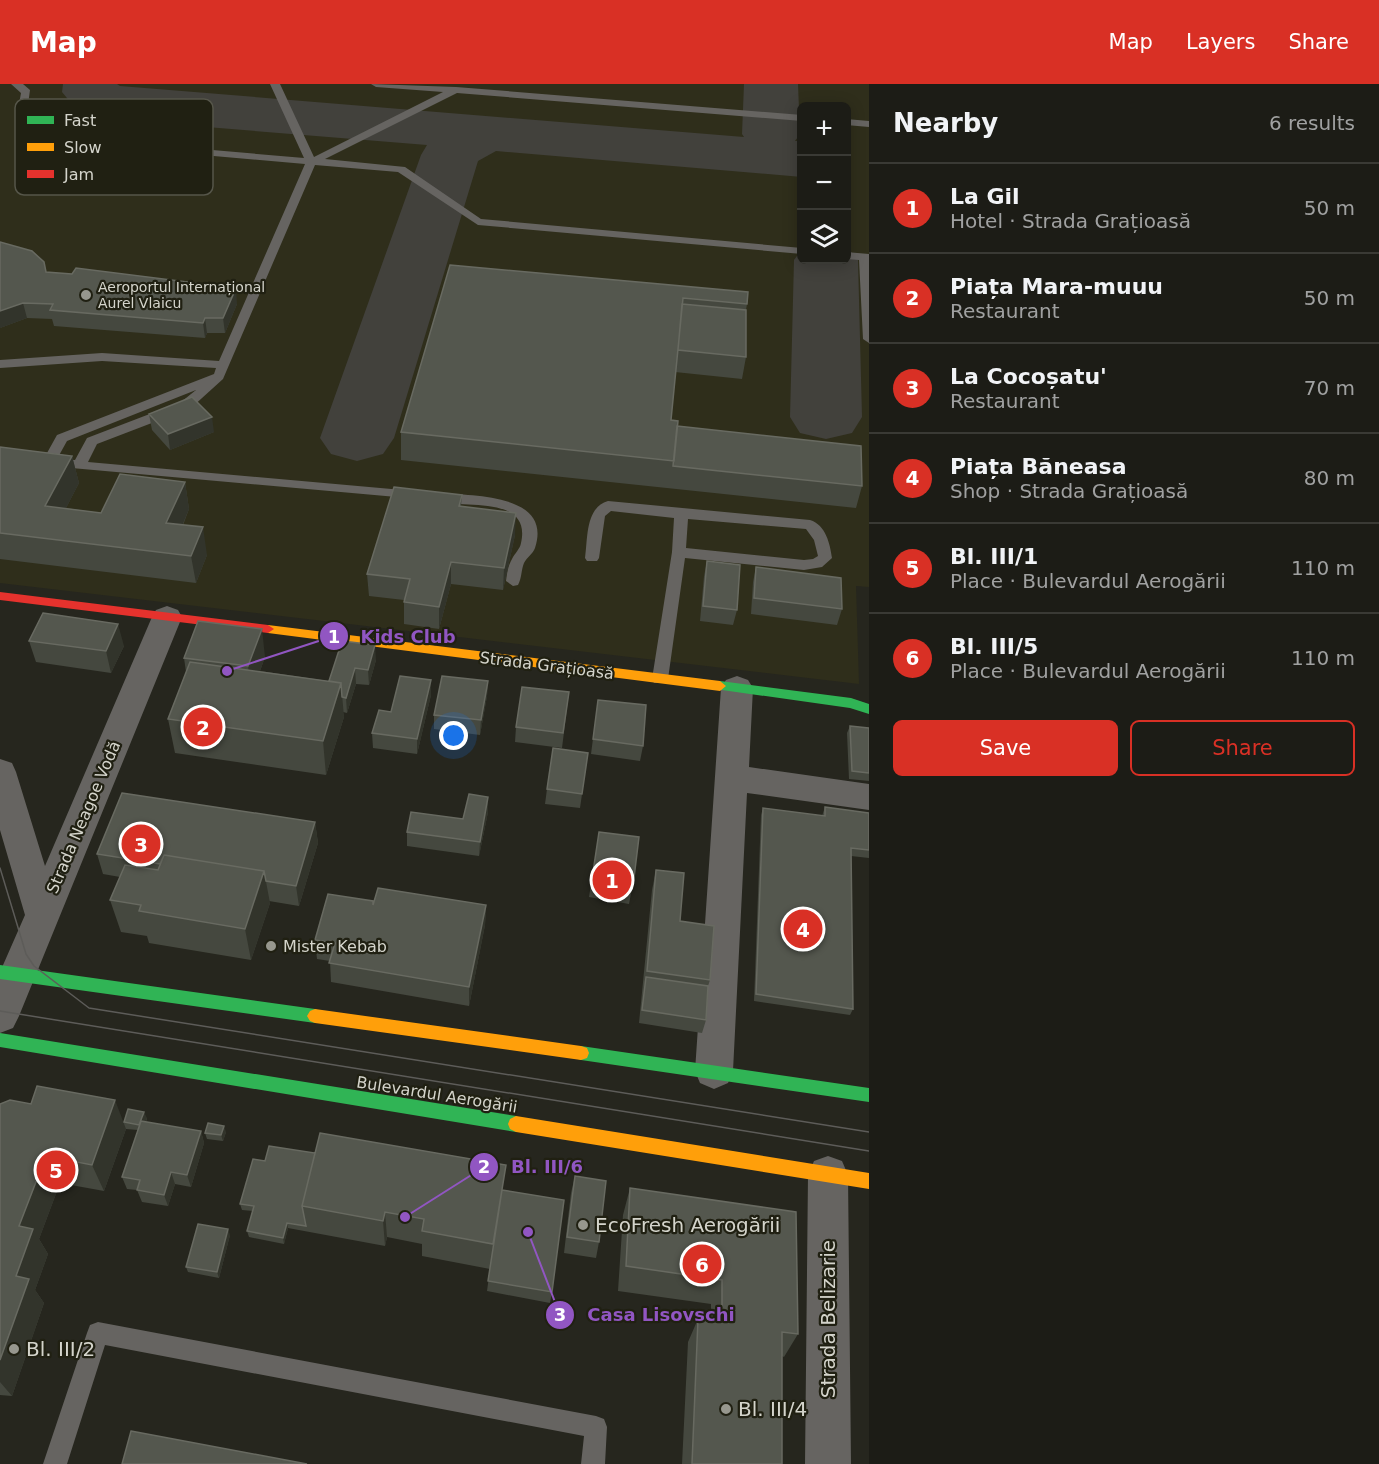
<!DOCTYPE html>
<html lang="en">
<head>
<meta charset="utf-8">
<style>
	:root { --surface:#1c1c16; --page:#25251f; --text:#f1f3f6; --muted:#a0a1a1; --line:#3a3a35; --accent:#d93025 }
	body { margin:0; font-family:"DejaVu Sans",sans-serif; background:var(--page); color:var(--text) }
	.controls { position:absolute; right:18px; top:18px; display:grid; overflow:hidden; border-radius:9px; box-shadow:0 3px 15px #0003 }
	.controls button { width:54px; height:54px; display:grid; place-items:center; padding:0; border:0; border-bottom:2px solid var(--line); background:var(--surface); color:var(--text); font:30px sans-serif }
	.you { position:absolute; left:454px; top:652px; width:21px; height:21px; margin:-15px; border:4px solid #fff; border-radius:50%; background:#1a73e8; box-shadow:0 0 0 9px #1a73e833 }
	.badge { display:grid; place-items:center; width:39px; height:39px; border-radius:50%; background:var(--accent); color:#fff; font-size:20px; font-weight:700 }
	.pin { position:absolute; translate:-50% -50%; border:3px solid #fff; box-shadow:0 2px 6px #0006 }
	.list { margin:0; padding:0; list-style:none }
	h2 { display:flex; justify-content:space-between; align-items:center; height:78px; margin:0; padding:0 24px; font-size:26px }
	h2 small { font-size:20px; font-weight:400; color:var(--muted) }
	.list li { display:grid; grid-template-columns:39px 1fr auto; gap:18px; align-items:center; box-sizing:border-box; height:90px; padding:0 24px; border-top:2px solid var(--line) }
	.list b { display:block; font-size:22px; white-space:nowrap }
	.list p { margin:0; font-size:20px; white-space:nowrap; color:var(--muted) }
	.list em { font-size:20px; font-style:normal; color:var(--muted) }
	.actions { display:flex; gap:12px; padding:18px 24px }
	.actions a { flex:1; padding:14px 0; border:2px solid var(--accent); border-radius:9px; text-align:center; font-size:21px; color:var(--accent) }
	.actions .main { background:var(--accent); color:#fff }
	.icon { flex:none; width:33px; height:33px; fill:none; stroke:currentColor; stroke-width:2; stroke-linecap:round; stroke-linejoin:round }
	.map { position:relative; flex:none; width:869px; height:1380px; overflow:hidden }
	header { display:flex; align-items:center; gap:36px; box-sizing:border-box; height:84px; padding:0 30px; background:var(--accent); color:#fff }
	header strong { font-size:28px }
	nav { display:flex; gap:33px; margin-inline-start:auto; font-size:21px }
	main { display:flex }
	aside { flex:1; background:var(--surface) }
	.map>svg:first-child { display:block }
</style>
</head>
<body>
<header>
<strong>Map</strong>
<nav><a>Map</a><a>Layers</a><a>Share</a></nav>
</header>
<main>
<div class="map">
<svg width="869" height="1380" viewBox="0 0 869 1380">
	<rect width="100%" height="100%" fill="#26261e"/>
	<path fill="#2f2e1b" fill-rule="evenodd" d="M0 0H869V503L856 502 859 600 0 499ZM802 22H846V176H802Z"/>
	<g fill="none" stroke-linecap="round" stroke-linejoin="round">
		<path fill="#42413c" fill-rule="evenodd" d="M63 0H117L120 2 744 53 742 50 744 0H798L800 50 795 57H802V93L496 67 478 77 394 354 383 370 357 377 331 370 320 354 421 71 427 61 120 36 76 25 62 8Z
			M846 162 858 176 862 333 852 349 826 355 800 349 790 333 794 176 802 165V176H846Z"/>
		<path fill="#666461" fill-rule="evenodd" d="M11 0H23L30 6 25 43 31 49 38 51 304 74 270 0H280L314 73 443 8 376 3 371 0 456 3 802 31V37L457 9 325 75 405 83 481 135 802 164V170L478 141 398 88 315 81 223 295 191 324 97 360 88 378 414 407 421 412 419 415 49 382 42 378 57 351 214 290 216 284 102 277 0 284V276L102 269 219 277 305 80 33 56 23 53 15 43 21 9ZM196 306 181 318 87 354 75 376 57 375 67 357Z
			M846 35 869 37V43L846 41Z
			M846 168 869 170V259L863 255 859 176 846 175Z
			M440 409C471 412 553 409 535 464 533 470 527 473 524 479 521 486 522 494 518 501L513 502 506 497C507 489 508 482 512 475 515 469 520 465 521 459 532 410 462 425 435 417L433 414 435 411Z
			M608 417 810 436C826 441 830 460 832 474L822 483 804 486 685 474 668 595 666 599H654L652 595 672 468 674 434 611 427 605 432 599 474 597 477H587L585 474C588 454 585 424 608 417ZM688 435 806 445 814 456 818 472 813 475 804 476 686 464Z
			M98 1238 596 1332 604 1335 607 1343 605 1380H581L584 1352 105 1261 67 1380H43L87 1249 90 1241Z"/>
		<path fill="#666461" fill-rule="evenodd" d="M167 522 178 526 182 533 19 932 13 944 0 949V888L25 831 0 746V675L12 679 16 688 45 782 152 533 156 526Z
			M737 592 748 596 753 604 749 683 869 700V726L747 709 733 987 728 999 714 1005 700 999 695 987 721 604 726 596Z
			M828 1072 842 1077 848 1091 851 1380H805L808 1091 814 1077Z"/>
		<path fill="#30b455" fill-rule="evenodd" d="M720 597 851 614 869 620V630L850 624 715 605 714 602Z
			M0 881 315 925 320 927 323 932 320 937 315 939 0 895Z
			M0 949 516 1032 522 1035 524 1040 522 1045 516 1048 0 963Z
			M581 962 869 1004V1018L581 976 575 974 573 969 575 964Z"/>
		<path fill="#ff9f0a" fill-rule="evenodd" d="M268 541 720 597 726 602 720 607 268 549 262 545Z
			M315 925 581 962 587 964 589 969 587 974 581 976 315 939 310 937 307 932 310 927Z
			M516 1032 869 1089V1105L516 1048 510 1045 508 1040 510 1035Z"/>
		<path fill="#e5322d" fill-rule="evenodd" d="M0 508 268 541 274 545 268 549 0 516Z"/>
		<path stroke="#5d5c59" stroke-width="1.5" d="M0 784 26 870 34 882 89 924 869 1048
			M0 927 869 1067"/>
	</g>
	<path fill="#45483f" d="M450 181 747 220 746 226V273L742 295 675 288 671 336 677 342 862 402 856 424 401 376V348Z
		M46 188 237 220 225 249H207L205 254 54 242 52 235 27 234 0 244Z
		M149 330 214 348 170 366 152 346Z
		M0 363 72 372 79 399 66 424 101 429 185 398 189 425 183 441 207 471 196 499 0 475Z
		M462 411 461 422 515 451 503 506 451 500 439 545 404 540V516L369 512 367 490Z
		M707 477 737 526 733 541 700 537 704 492Z
		M756 483 842 525 837 541 751 530 753 498Z
		M29 557 124 562 111 589 36 578Z
		M342 557 376 576 369 601 356 600 347 629 343 628 344 633 326 691 175 669 168 635 186 588 184 574 265 573 260 587 329 597Z
		M431 596V611L417 670 373 664 372 649 391 628Z
		M488 597 487 612 480 651 434 645V631Z
		M569 608 562 664 515 658 516 643Z
		M598 616 643 662 640 677 591 670Z
		M850 642 869 644V697L849 695 847 649Z
		M588 669 580 724 545 720 547 705Z
		M488 713V728L479 772 407 762V748L463 735Z
		M825 723 869 729V774L851 772 853 925 850 931 754 917 761 731 763 724 822 732Z
		M315 738 318 759 299 822 269 817 270 819 251 876 149 859 147 852 121 848 110 816 120 793 103 790 97 770Z
		M599 748 634 794 629 820 589 813Z
		M656 786 680 837 710 896 708 902 706 936 702 949 639 939 652 806Z
		M373 821H486L485 841 469 922 331 898 330 877 317 875 315 856Z
		M0 1020 124 1038 147 1034 146 1038 201 1047 204 1059 191 1103 175 1100 168 1122 142 1118 137 1106 127 1105 122 1093 138 1046 126 1045 104 1107 60 1099 39 1155 48 1170 35 1206 44 1219 12 1312 0 1311Z
		M226 1048 223 1057 207 1055 205 1049Z
		M575 1092 599 1158 596 1174 564 1169 571 1109Z
		M630 1104 798 1250 784 1273 782 1272V1380H682L688 1258 698 1235 711 1237V1220L618 1207 623 1131Z
		M503 1106 552 1208 550 1219 487 1207 490 1185 422 1172V1160L387 1153 385 1162 288 1144 284 1160 249 1153 247 1147 253 1127 242 1126 240 1120Z
		M230 1151 219 1194 188 1188 186 1183Z"/>
	<path fill="#32342b" d="M236 204 237 220 225 249 223 234Z
		M23 219 27 234 0 244V227Z
		M205 234 207 249 205 254 203 239Z
		M212 333 214 348 170 366 168 350Z
		M72 372 79 399 53 449 45 422Z
		M185 398 189 425 172 466 166 439Z
		M516 429 515 451 503 506 504 484Z
		M203 443 207 471 196 499 191 472Z
		M451 478V500L439 545V523Z
		M118 540 124 562 111 589 106 567Z
		M262 545 265 573 252 609 248 582Z
		M375 561 376 576 369 601 368 586Z
		M355 584 356 600 347 629 346 614Z
		M431 596V611L417 670V655Z
		M488 597 487 612 480 651 481 636Z
		M341 599 344 633 326 691 323 657Z
		M488 713V728L479 772 480 758Z
		M315 738 318 759 299 822 296 802Z
		M264 787 270 819 251 876 245 845Z
		M486 821 485 841 469 922V903Z
		M115 1016 126 1045 104 1107 92 1081Z
		M144 1028 147 1034 142 1047 140 1041Z
		M224 1042 226 1048 223 1057 221 1051Z
		M201 1047 204 1059 191 1103 187 1091Z
		M46 1072 60 1099 39 1155 48 1170 35 1206 44 1219 12 1312 0 1298V1276L16 1192 19 1142Z
		M171 1088 175 1100 168 1122 164 1111Z
		M385 1128 387 1153 385 1162 383 1137Z
		M287 1139 288 1144 284 1160 283 1154Z
		M228 1145 230 1151 219 1194 217 1188Z"/>
	<path fill="#54574e" stroke="#686a61" stroke-width="1.5" d="M0 158 32 167 44 178 46 188 72 190 76 184 236 204 223 234H205L203 239 50 226 53 220 23 219 0 227Z
		M450 181 748 208 747 220 683 214 671 336 678 337 674 377 401 348Z
		M682 220 746 226V273L678 266Z
		M192 313 212 333 168 350 149 330Z
		M677 342 861 362 862 402 673 382Z
		M0 363 72 372 45 422 101 429 120 390 185 398 166 439 203 443 191 472 0 449Z
		M394 403 462 411 459 422 516 429 504 484 451 478 439 523 404 518 410 495 367 490Z
		M707 477 740 481 737 526 703 522Z
		M756 483 841 494 842 525 754 514Z
		M43 529 118 540 106 567 29 557Z
		M198 537 262 545 248 582 184 574Z
		M342 557 375 561 368 586 355 584 346 614 342 613 341 599 329 597Z
		M190 578 341 599 323 657 168 635Z
		M400 592 431 596 417 655 372 649 379 626 391 628Z
		M442 592 488 597 481 636 434 631Z
		M522 603 569 608 563 649 516 643Z
		M598 616 646 621 643 662 593 655Z
		M850 642 869 644V689L852 687Z
		M553 664 588 669 582 710 547 705Z
		M122 709 315 738 296 802 266 797 264 787 164 771 160 780 97 770Z
		M469 710 488 713 480 758 407 748 411 728 463 735Z
		M825 723 869 729V766L851 764 853 925 756 910 763 724 825 732Z
		M599 748 639 753 634 794 593 788Z
		M164 771 264 787 245 845 139 827 141 821 110 816 125 781 158 786Z
		M656 786 684 789 680 837 714 842 710 896 647 887Z
		M378 804 486 821 469 903 329 879 335 859 315 856 328 810 373 817V821Z
		M646 893 708 902 706 936 642 926Z
		M37 1002 115 1016 92 1081 46 1072 19 1142 33 1145 16 1192 29 1195 0 1276V1020L10 1016 31 1020Z
		M128 1025 144 1028 139 1041 124 1038Z
		M141 1037 201 1047 187 1091 171 1088 164 1111 137 1106 140 1096 122 1093Z
		M208 1039 224 1042 221 1051 205 1049Z
		M320 1049 506 1081 493 1160 422 1147 424 1135 385 1128 383 1137 302 1122Z
		M269 1062 315 1069 302 1122 306 1142 287 1139 283 1154 247 1147 254 1122 240 1120 253 1075 265 1077Z
		M575 1092 606 1097 599 1158 567 1153Z
		M630 1104 796 1128 798 1250 782 1248V1380H692L698 1235 722 1238V1196L626 1182Z
		M502 1106 564 1116 552 1208 488 1197Z
		M198 1140 228 1145 217 1188 186 1183Z
		M131 1347 307 1380H122Z"/>
	<g fill="#97978e" stroke="#202012" stroke-width="2">
		<circle cx="86" cy="211" r="6"/>
		<circle cx="271" cy="862" r="6"/>
		<circle cx="583" cy="1141" r="6"/>
		<circle cx="14" cy="1265" r="6"/>
		<circle cx="726" cy="1325" r="6"/>
	</g>
	<g text-anchor="middle" stroke-width="4.5" stroke-linejoin="round" paint-order="stroke">
		<g font-size="14" fill="#d4d4cb" stroke="#202012" text-anchor="start">
			<text x="98" y="208">Aeroportul Internațional<tspan x="98" dy="16">Aurel Vlaicu</tspan></text>
		</g>
		<g font-size="16" fill="#d4d4cb" stroke="#202012">
			<text transform="translate(547 581) rotate(7)" y="6">Strada Grațioasă</text>
			<text transform="translate(83 733) rotate(-67)" y="6">Strada Neagoe Vodă</text>
			<text transform="translate(437 1010) rotate(9)" y="6">Bulevardul Aerogării</text>
		</g>
		<g font-size="16" fill="#d4d4cb" stroke="#202012" text-anchor="start">
			<text x="283" y="868">Mister Kebab</text>
		</g>
		<g font-size="20" fill="#d4d4cb" stroke="#202012" text-anchor="start">
			<text x="595" y="1148">EcoFresh Aerogării</text>
			<text x="26" y="1272">Bl. III/2</text>
			<text x="738" y="1332">Bl. III/4</text>
		</g>
		<g font-size="20" fill="#d4d4cb" stroke="#202012">
			<text transform="translate(828 1235) rotate(-90)" y="7">Strada Belizarie</text>
		</g>
	</g>
	<rect x="15" y="15" width="198" height="96" rx="9" fill="#202012" stroke="#56564a" stroke-width="1.5"/>
	<rect x="27" y="32" width="27" height="8" fill="#30b455"/>
	<rect x="27" y="59" width="27" height="8" fill="#ff9f0a"/>
	<rect x="27" y="86" width="27" height="8" fill="#e5322d"/>
	<g font-size="16" fill="#d4d4cb">
		<text x="64" y="42">Fast</text>
		<text x="64" y="69">Slow</text>
		<text x="64" y="96">Jam</text>
	</g>
	<path fill="none" stroke="#9156c2" stroke-width="2" d="M227 587L334 552M405 1133L484 1083M528 1148L560 1231"/>
	<g fill="#9156c2" stroke="#202012" stroke-width="2">
		<circle cx="227" cy="587" r="6"/>
		<circle cx="405" cy="1133" r="6"/>
		<circle cx="528" cy="1148" r="6"/>
		<circle cx="334" cy="552" r="15"/>
		<circle cx="484" cy="1083" r="15"/>
		<circle cx="560" cy="1231" r="15"/>
	</g>
	<g font-size="18" text-anchor="middle" font-weight="bold" fill="#fff">
		<text x="334" y="559">1</text>
		<text x="484" y="1089">2</text>
		<text x="560" y="1237">3</text>
	</g>
	<g font-size="18" text-anchor="middle" font-weight="bold" fill="#9156c2" stroke="#202012" stroke-width="4.5" stroke-linejoin="round" paint-order="stroke">
		<text x="408" y="559">Kids Club</text>
		<text x="547" y="1089">Bl. III/6</text>
		<text x="661" y="1237">Casa Lisovschi</text>
	</g>
</svg>
<div class="controls">
<button>+</button>
<button>−</button>
<button><svg class="icon" aria-label="layers" viewBox="0 0 24 24"><path d="M12 4l9 5-9 5-9-5zM3 14l9 5 9-5"/></svg></button>
</div>
<div class="you"></div>
<div class="pin badge" style="left:612px;top:796px">1</div>
<div class="pin badge" style="left:203px;top:643px">2</div>
<div class="pin badge" style="left:141px;top:760px">3</div>
<div class="pin badge" style="left:803px;top:845px">4</div>
<div class="pin badge" style="left:56px;top:1086px">5</div>
<div class="pin badge" style="left:702px;top:1180px">6</div>
</div>
<aside>
<h2>Nearby<small>6 results</small></h2>
<ul class="list">
<li><span class="badge">1</span><div><b>La Gil</b><p>Hotel · Strada Grațioasă</p></div><em>50 m</em></li>
<li><span class="badge">2</span><div><b>Piața Mara-muuu</b><p>Restaurant</p></div><em>50 m</em></li>
<li><span class="badge">3</span><div><b>La Cocoșatu'</b><p>Restaurant</p></div><em>70 m</em></li>
<li><span class="badge">4</span><div><b>Piața Băneasa</b><p>Shop · Strada Grațioasă</p></div><em>80 m</em></li>
<li><span class="badge">5</span><div><b>Bl. III/1</b><p>Place · Bulevardul Aerogării</p></div><em>110 m</em></li>
<li><span class="badge">6</span><div><b>Bl. III/5</b><p>Place · Bulevardul Aerogării</p></div><em>110 m</em></li>
</ul>
<div class="actions"><a class="main">Save</a><a>Share</a></div>
</aside>
</main>
</body>
</html>
